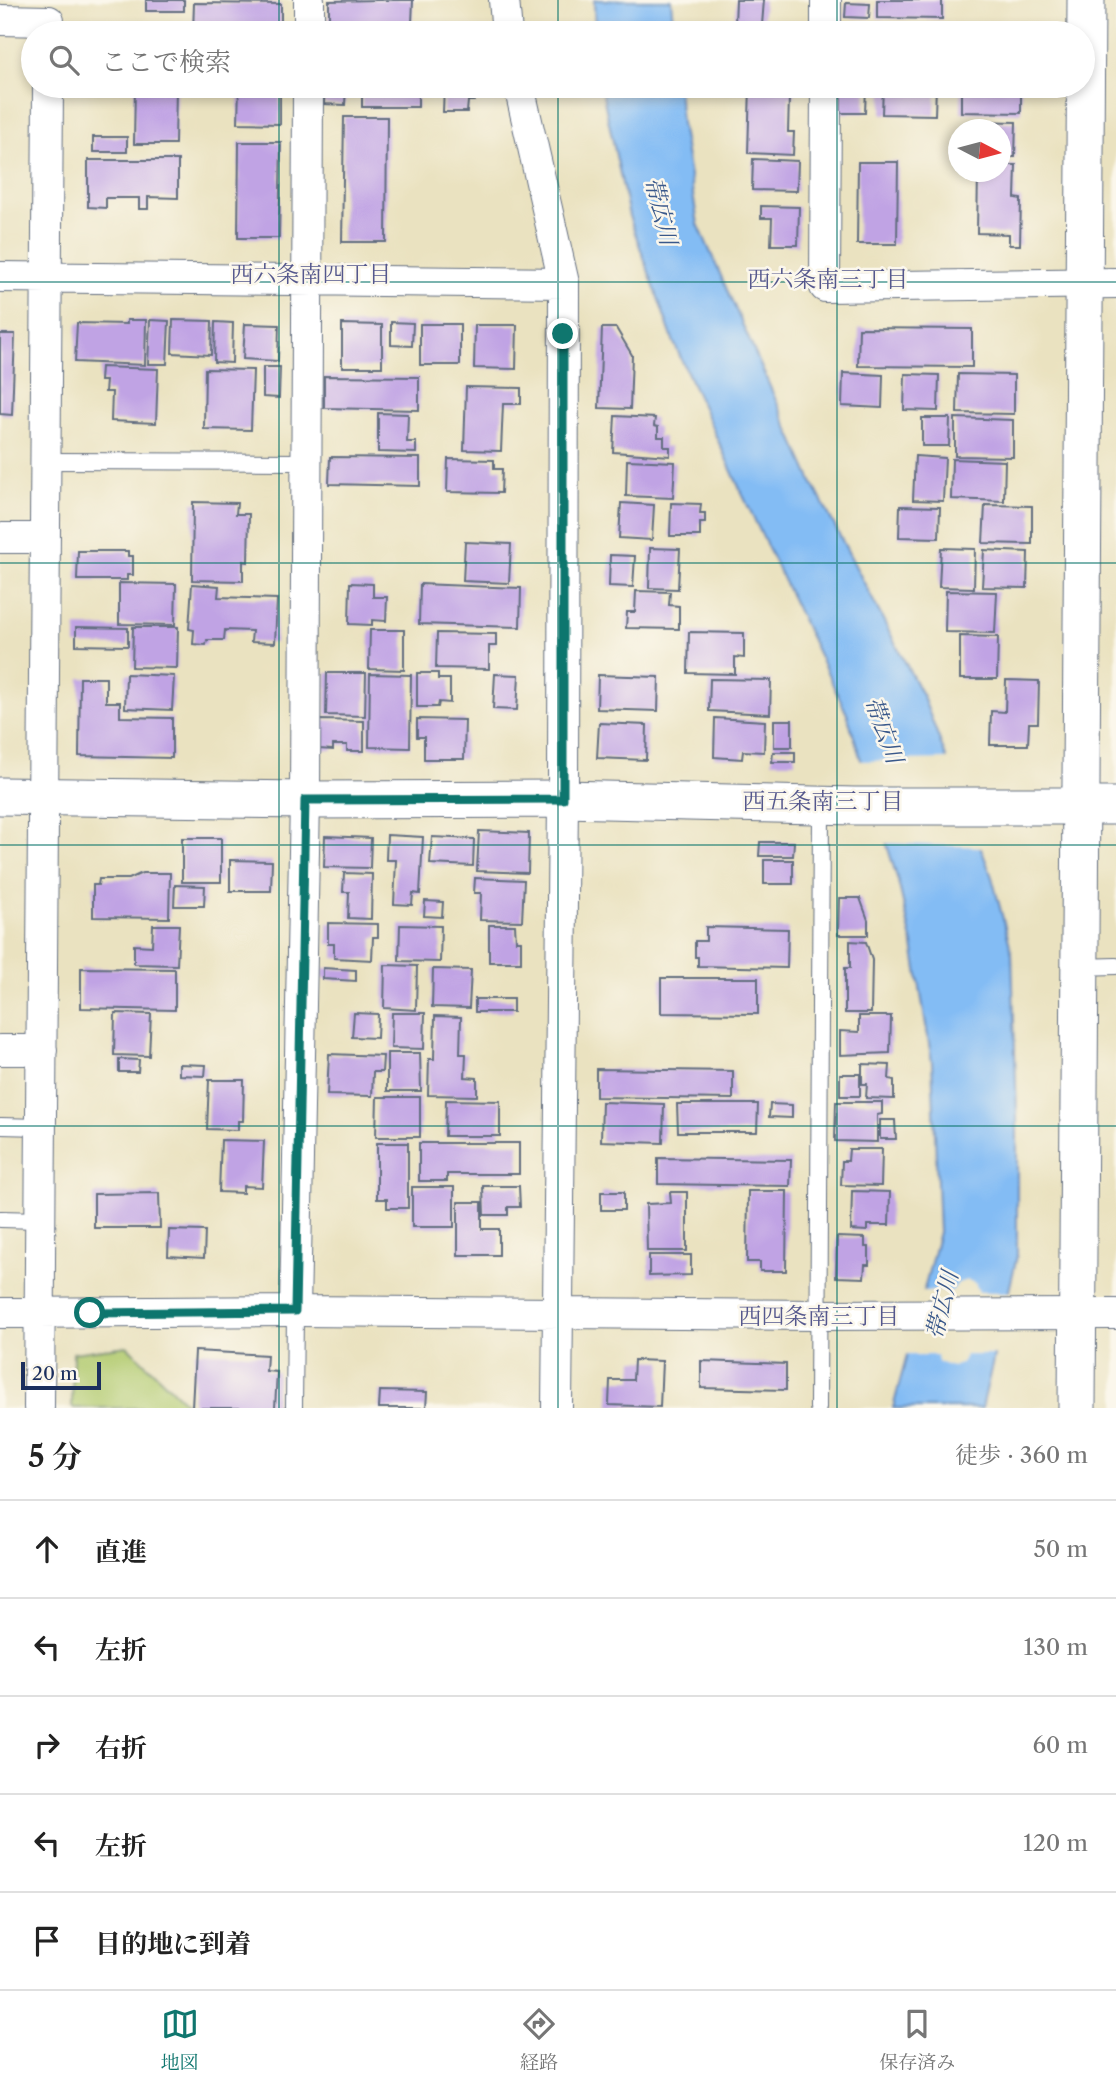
<!DOCTYPE html>
<html lang="ja">
<head>
<meta charset="utf-8">
<style>
	:root { --surface:#fff; --page:#f6f6f6; --text:#222; --muted:#767676; --line:#e0e0e0; --accent:#0f766e }
	body { margin:0; font-family:"Libre Caslon Text","Noto Serif JP",serif; background:var(--page); color:var(--text) }
	.compass { position:absolute; left:948px; top:119px; width:63px; height:63px; border-radius:50%; background:var(--surface); box-shadow:0 4px 10px #0003; rotate:96deg }
	.scale { position:absolute; left:21px; bottom:18px; width:80px; box-sizing:border-box; padding-left:7px; border:4px solid #1b2f5e; border-top:0; font-size:19px; line-height:24px; white-space:nowrap; color:#1b2f5e; -webkit-text-stroke:5px #fbf7ec; paint-order:stroke }
	.stop { position:absolute; width:21px; height:21px; margin:-16px; border:5px solid #0f766e; border-radius:50%; background:#fff }
	.stop.end { background:#0f766e; border-color:#fff; box-shadow:0 2px 7px #0008 }
	.list { margin:0; padding:0; list-style:none }
	h2 { display:flex; justify-content:space-between; align-items:center; height:91px; margin:0; padding:0 28px; font-size:30px }
	h2 small { font-size:23px; font-weight:400; color:var(--muted) }
	.list li { display:grid; grid-template-columns:46px 1fr auto; gap:21px; align-items:center; box-sizing:border-box; height:98px; padding:0 28px; border-top:2px solid var(--line) }
	.list b { display:block; font-size:26px; white-space:nowrap }
	.list em { font-size:23px; font-style:normal; color:var(--muted) }
	.icon { flex:none; width:38px; height:38px; fill:none; stroke:currentColor; stroke-width:2; stroke-linecap:round; stroke-linejoin:round }
	.map { position:relative; flex:none; width:1116px; height:1408px; overflow:hidden }
	.search { position:absolute; background:var(--surface); box-shadow:0 4px 10px #0003; left:21px; right:21px; top:21px; height:77px; display:flex; align-items:center; gap:18px; box-sizing:border-box; padding:0 24px; border-radius:38px; color:var(--muted); font-size:26px }
	.sheet { height:581px; background:var(--surface) }
	nav { display:flex; justify-content:space-around; align-items:center; box-sizing:border-box; height:98px; border-top:2px solid var(--line); background:var(--surface); font-size:19px; color:var(--muted) }
	nav a { display:grid; justify-items:center; gap:4px }
	nav .on { color:var(--accent) }
	.map>svg:first-child { display:block }
</style>
</head>
<body>
<div class="map">
<svg width="1116" height="1408" viewBox="0 0 1116 1408">
	<rect width="100%" height="100%" fill="#fbf7ec"/>
	<filter id="ink" filterUnits="userSpaceOnUse"><feTurbulence type="fractalNoise" baseFrequency=".0143" numOctaves="2"/><feDisplacementMap in="SourceGraphic" scale="14" xChannelSelector="R" yChannelSelector="G"/><feConvolveMatrix kernelMatrix="1 2 1 2 8 2 1 2 1" color-interpolation-filters="sRGB"/></filter>
	<filter id="wash" filterUnits="userSpaceOnUse"><feTurbulence type="fractalNoise" baseFrequency=".00686" numOctaves="4" result="noise"/><feDisplacementMap in="SourceGraphic" scale="28" xChannelSelector="R" yChannelSelector="G"/><feGaussianBlur stdDeviation="1.57" result="paint"/><feColorMatrix in="noise" values="0 0 0 0 0 0 0 0 0 0 0 0 0 0 0 0 0 1.4 0 .05"/><feComposite in="paint" operator="in"/></filter>
	<g filter="url(#wash)">
		<rect width="100%" height="100%" fill="#eae2c0"/>
		<path fill="#b2cb70" stroke="#667d67" stroke-width="2" d="M127 1346 191 1408H74L72 1406 73 1353Z"/>
		<path fill="#83bcf4" stroke="#4f76a9" stroke-width="2" d="M594 0H671L674 33H595Z
			M601 86H678L681 123 698 224 813 484 923 697 992 877 1012 953 1017 1118V1256L982 1408H893L939 1232 932 1062 913 945 898 881 847 714 738 485 674 343 629 216Z"/>
		<path fill="#eae2c0" d="M950 759 984 847 883 843 858 761Z
			M967 1280 975 1283 979 1292H1012L998 1355H965L961 1364 952 1367 938 1362 937 1355H904L920 1291H952L958 1283Z"/>
		<g id="blocks">
			<path fill="#c0a3e4" d="M146 0H184V11H146Z
				M379 0H413L412 23 329 21V1Z
				M736 0H764L762 25 735 24Z
				M877 0H942V19L877 18Z
				M194 3 281 4V33H193Z
				M846 3 870 4 869 18 845 17Z
				M102 24 179 26V33H102Z
				M330 25 420 27V33H330Z
				M731 27 754 28 753 33H731Z
				M934 28H987V33H934Z
				M135 86H176L175 144H134Z
				M239 86H280V124L238 123Z
				M325 86H346L345 105 324 104Z
				M362 86H418V107H362Z
				M444 86H469V90H474V101H468L467 112H443Z
				M750 86H795V97H789L788 132H794L793 155 748 153Z
				M835 86H866L865 113H835Z
				M883 86H936L935 115 882 114Z
				M961 86H1021V113L961 112Z
				M344 117H387L386 242H342Z
				M971 121 1016 122 1015 157H1000V130H971Z
				M93 137H127V152H93Z
				M239 142H281L279 238H238Z
				M753 159 798 161 797 191 752 190Z
				M88 160H178V198L148 197V209H139V198H106V208L88 207Z
				M858 162H898L897 244H857Z
				M1000 165H1016L1015 198 1021 199 1020 245H1009V234L977 233 978 172H1000Z
				M761 206 799 207 798 245H771L772 218H761Z
				M127 320H146L145 365 75 362 77 323 127 324Z
				M150 320 169 321 167 364H148Z
				M173 320 212 321 211 355 172 353Z
				M215 322 233 323 232 363 214 362Z
				M391 322 413 323 412 346 391 345Z
				M245 324 279 325 278 361 243 359Z
				M342 324 382 325V367H342Z
				M420 324H460V365H420Z
				M475 325H517L516 369 474 368Z
				M602 328H616L632 355 630 409 599 408Z
				M859 328 972 329V367L858 366Z
				M0 334H15L12 415 0 414Z
				M101 367 158 369 156 423 111 421 112 392H105L106 381H100Z
				M263 367H280L279 398 263 397Z
				M205 369 253 370 251 430 204 429Z
				M843 373 883 375 882 408 842 406Z
				M905 374 939 375 938 411 904 410Z
				M958 374 1014 375V414L957 413Z
				M324 376 419 377V410L324 408Z
				M466 387 521 388V404H503L501 451 464 450Z
				M378 413 408 414 407 442H416V453L378 452Z
				M615 416 655 418 654 426 658 427V437H664V447H670V456L613 452Z
				M922 418H950L949 446H922Z
				M955 418 1013 420V457L955 456Z
				M915 456 945 458 943 501 913 500Z
				M330 457 420 458V486L329 484Z
				M448 459 494 460V469H502L501 493 447 492Z
				M952 459 1005 461 1004 501 951 499Z
				M627 460 675 462 673 498 626 496Z
				M193 502 237 503 236 514H249L248 562 243 561V581L192 580Z
				M621 503 654 505 652 540 619 538Z
				M671 503 701 504 700 513H705V523H700V536H670Z
				M985 505 1032 506V544L983 543Z
				M900 506 940 507 939 538 899 537Z
				M465 542 511 544 509 583 463 581Z
				M650 548 680 549 678 589 649 588Z
				M941 548 975 549 974 588 939 587Z
				M984 550 1028 552 1027 588 982 587Z
				M78 551H128V556H133V575H127V580H77Z
				M610 555 635 556 633 587 609 586Z
				M119 583 176 584 175 625 119 624Z
				M350 583 373 584V597H387L386 621 372 620V625L349 624Z
				M192 584 219 586 218 597 277 599 275 643 251 642 252 631 225 630 224 640H207L206 645 193 644 194 630 189 629Z
				M420 584 521 588 520 627 419 624Z
				M636 591 670 592 669 605 679 606V629L626 628 627 612H635Z
				M946 591 997 592 995 633 945 632Z
				M76 627 128 628V646L76 645Z
				M133 627H178L177 668 132 667Z
				M370 630H404V670L369 669Z
				M689 632 744 633V658L735 657V674L688 673Z
				M437 633 496 634V646H489V669L436 668Z
				M960 636 998 637 997 679H960Z
				M327 673H366L365 716 326 715Z
				M417 673H438V679H450V703L439 702 438 707H417Z
				M126 674 174 676 172 710 125 708Z
				M370 674 411 675 410 748 369 747Z
				M495 674 519 675 517 710 493 709Z
				M598 675 659 677 658 711 597 709Z
				M80 678H106V702H120V717L172 718V758L79 756Z
				M710 679 771 680 770 714 709 711Z
				M1006 680 1039 681 1038 723H1029L1028 745H990L991 711 1005 712Z
				M715 718 765 721 764 752 743 751 742 759 714 757Z
				M417 719 465 720 464 759H424V737H417Z
				M320 720 364 721V751H347V745H333V750L319 749Z
				M774 720H792V747H774Z
				M599 723 647 725 646 760 597 758Z
				M773 752H795V762H772Z
				M479 831 529 833 528 873 477 871Z
				M387 835 423 837 420 894 413 893 412 905 394 904 396 860H386Z
				M325 836 371 838 370 868 324 867Z
				M432 837 474 839 473 866 430 864Z
				M182 838H221V882H182Z
				M760 842H794L793 856H759Z
				M230 860 272 861 271 891H230Z
				M764 860H793V884H764Z
				M142 873H170L169 918 93 917V885H98L99 879H129Z
				M344 873 372 874 371 919 348 918 349 892H343Z
				M475 878 524 880 522 921 480 920 481 893H474Z
				M175 885 205 886 204 906H174Z
				M839 898H860L868 920V935H838Z
				M425 901 443 902 442 917 424 916Z
				M328 923 378 924V937H373L372 960 334 958V944H328Z
				M153 925H179L177 965 134 964V945L152 946Z
				M400 925 441 926 440 962 399 961Z
				M489 925H515L516 941H521V962H489Z
				M706 927 788 929 787 968 698 966V957H695V941H706Z
				M850 941 866 942 872 960 871 1013H845V968H850Z
				M385 965 417 966 416 1010 384 1008Z
				M81 968 175 969V1010L81 1008Z
				M323 968 356 970V981L323 979Z
				M433 969 471 970 469 1008 432 1007Z
				M661 978H758V1014L661 1013Z
				M475 999H513V1012H475Z
				M115 1013 151 1014 149 1056 114 1055Z
				M354 1013 378 1014 377 1038 352 1037Z
				M392 1013H425L424 1049 391 1048Z
				M435 1016 461 1017 460 1054H466L465 1077 477 1078V1096L428 1095 429 1059H434Z
				M859 1016H891L890 1053 840 1055V1031L859 1032Z
				M387 1053H420L421 1091H387Z
				M329 1054 383 1056 382 1072H373L372 1096 327 1095Z
				M119 1059 139 1060 138 1072H119Z
				M179 1064 206 1065 205 1076 179 1075Z
				M862 1064 890 1065 889 1079 894 1080V1099L866 1098 867 1084H862Z
				M596 1069 733 1071V1099L596 1097Z
				M840 1074H860V1096H840Z
				M209 1080H244L243 1121H238V1130L207 1129Z
				M377 1097H420V1137H376Z
				M446 1100 500 1101V1136H445Z
				M602 1102 664 1104 663 1143 601 1141Z
				M836 1102H882V1114L877 1115V1142L835 1141Z
				M677 1104H758L757 1132H678Z
				M770 1104 792 1105V1118L769 1117Z
				M880 1120H895L896 1139H880Z
				M221 1140 264 1141 262 1187 243 1186V1193L219 1192Z
				M377 1143H408V1208H387V1199H377Z
				M419 1143H519V1174H447V1181H419Z
				M849 1149H882L881 1186 841 1185 842 1161H848Z
				M658 1158 791 1160 790 1186 658 1184Z
				M483 1186H519L520 1207H508V1215H484Z
				M412 1187H454V1227H412Z
				M748 1191H787L786 1271H760V1262H747Z
				M852 1191 890 1192 889 1225H867V1231L851 1230Z
				M601 1192H624V1210H601Z
				M670 1192H687V1251H647L646 1204 671 1203Z
				M159 1193 160 1228H94V1194Z
				M458 1202H482V1229H499V1255H458Z
				M169 1230 205 1231 204 1258 168 1256Z
				M837 1237 865 1238V1247H869V1265H865L864 1278 836 1277Z
				M649 1255H691V1275L649 1276Z
				M195 1351 267 1355 266 1371 277 1372 275 1408H192Z
				M634 1360 662 1361 660 1407 609 1405 610 1380H633Z
				M701 1361 786 1364V1390L701 1388Z
				M380 1391 427 1392 426 1408H379Z"/>
		</g>
	</g>
	<g filter="url(#ink)">
		<use href="#blocks" fill-opacity="0" stroke="#636e80" stroke-width="2"/>
		<g fill="none" stroke-linecap="round" stroke-linejoin="round">
			<defs>
				<path id="service" d="M46 461 306 462
					M1080 967 1116 966
					M0 1126 41 1127
					M0 1219 40 1220
					M294 1408 295 1311
					M818 1408 821 805"/>
				<path id="minor" d="M504 0 507 33
					M0 20 49 21
					M309 33V0
					M826 33V0
					M519 86 564 283 563 799 557 1408
					M826 86 825 287 1116 283
					M0 277 564 283
					M0 538H45
					M0 1050H42
					M295 1311 305 800 308 86
					M0 1313 295 1311 817 1315 1116 1314
					M39 1408 48 86"/>
				<path id="tertiary" d="M0 796 305 800 563 799 854 806H1116
					M1077 1408 1086 0"/>
			</defs>
			<use href="#service" stroke="#636e80" stroke-width="18"/>
			<use href="#minor" stroke="#636e80" stroke-width="32"/>
			<use href="#tertiary" stroke="#636e80" stroke-width="39"/>
			<use href="#service" stroke="#fff" stroke-width="16"/>
			<use href="#minor" stroke="#fff" stroke-width="30"/>
			<use href="#tertiary" stroke="#fff" stroke-width="37"/>
		</g>
	</g>
	<g fill="none" stroke-linecap="round" stroke-linejoin="round" filter="url(#ink)">
		<path stroke="#0f766e" stroke-width="9" d="M90 1313 295 1311 305 800 563 799V334"/>
	</g>
	<path fill="none" stroke="#0f766e" stroke-width="2" stroke-opacity="0.55" d="M279 0V33M558 0V33M837 0V33M279 86V1408M558 86V1408M837 86V1408M0 282H1116M0 563H1116M0 845H1116M0 1126H1116"/>
	<g text-anchor="middle" stroke-width="5" stroke-linejoin="round" paint-order="stroke">
		<g font-size="23" font-style="italic" fill="#3a598b" stroke="#fbf7ec">
			<text transform="translate(661 211) rotate(76)" y="8">帯広川</text>
			<text transform="translate(884 730) rotate(70)" y="8">帯広川</text>
			<text transform="translate(942 1305) rotate(-76)" y="8">帯広川</text>
		</g>
		<g font-size="23" fill="#55588d" stroke="#fbf7ec">
			<text x="311" y="282">西六条南四丁目</text>
			<text x="828" y="287">西六条南三丁目</text>
			<text x="823" y="809">西五条南三丁目</text>
			<text x="819" y="1324">西四条南三丁目</text>
		</g>
	</g>
</svg>
<svg class="compass" viewBox="-18 -18 36 36"><path d="M0-13l5 13h-10z" fill="#e53935"/><path d="M0 13l5-13h-10z" fill="#767676"/></svg>
<div class="scale">20 m</div>
<div class="stop" style="left:90px;top:1313px"></div>
<div class="stop end" style="left:563px;top:334px"></div>
<div class="search"><svg class="icon" aria-label="search" viewBox="0 0 24 24"><circle cx="10" cy="10" r="6"/><path d="M15 15l6 6"/></svg>ここで検索</div>
</div>
<section class="sheet">
<h2>5 分<small>徒歩 · 360 m</small></h2>
<ul class="list">
<li><svg class="icon" aria-label="ahead" viewBox="0 0 24 24"><path d="M12 20V5M6 11l6-6 6 6"/></svg><div><b>直進</b></div><em>50 m</em></li>
<li><svg class="icon" aria-label="left" viewBox="0 0 24 24"><path d="M17 20v-9H6M10 6l-5 5 5 5"/></svg><div><b>左折</b></div><em>130 m</em></li>
<li><svg class="icon" aria-label="right" viewBox="0 0 24 24"><path d="M7 20v-9h11M14 6l5 5-5 5"/></svg><div><b>右折</b></div><em>60 m</em></li>
<li><svg class="icon" aria-label="left" viewBox="0 0 24 24"><path d="M17 20v-9H6M10 6l-5 5 5 5"/></svg><div><b>左折</b></div><em>120 m</em></li>
<li><svg class="icon" aria-label="arrive" viewBox="0 0 24 24"><path d="M6 21V4h12l-3 4 3 4H6"/></svg><div><b>目的地に到着</b></div></li>
</ul>
</section>
<nav>
<a class="on"><svg class="icon" aria-label="map" viewBox="0 0 24 24"><path d="M3 6l6-2 6 2 6-2v14l-6 2-6-2-6 2zM9 4v14M15 6v14"/></svg>地図</a>
<a><svg class="icon" aria-label="directions" viewBox="0 0 24 24"><path d="M12 3l9 9-9 9-9-9zM9 14v-3h6M13 9l2 2-2 2"/></svg>経路</a>
<a><svg class="icon" aria-label="saved" viewBox="0 0 24 24"><path d="M7 4h10v16l-5-4-5 4z"/></svg>保存済み</a>
</nav>
</body>
</html>
